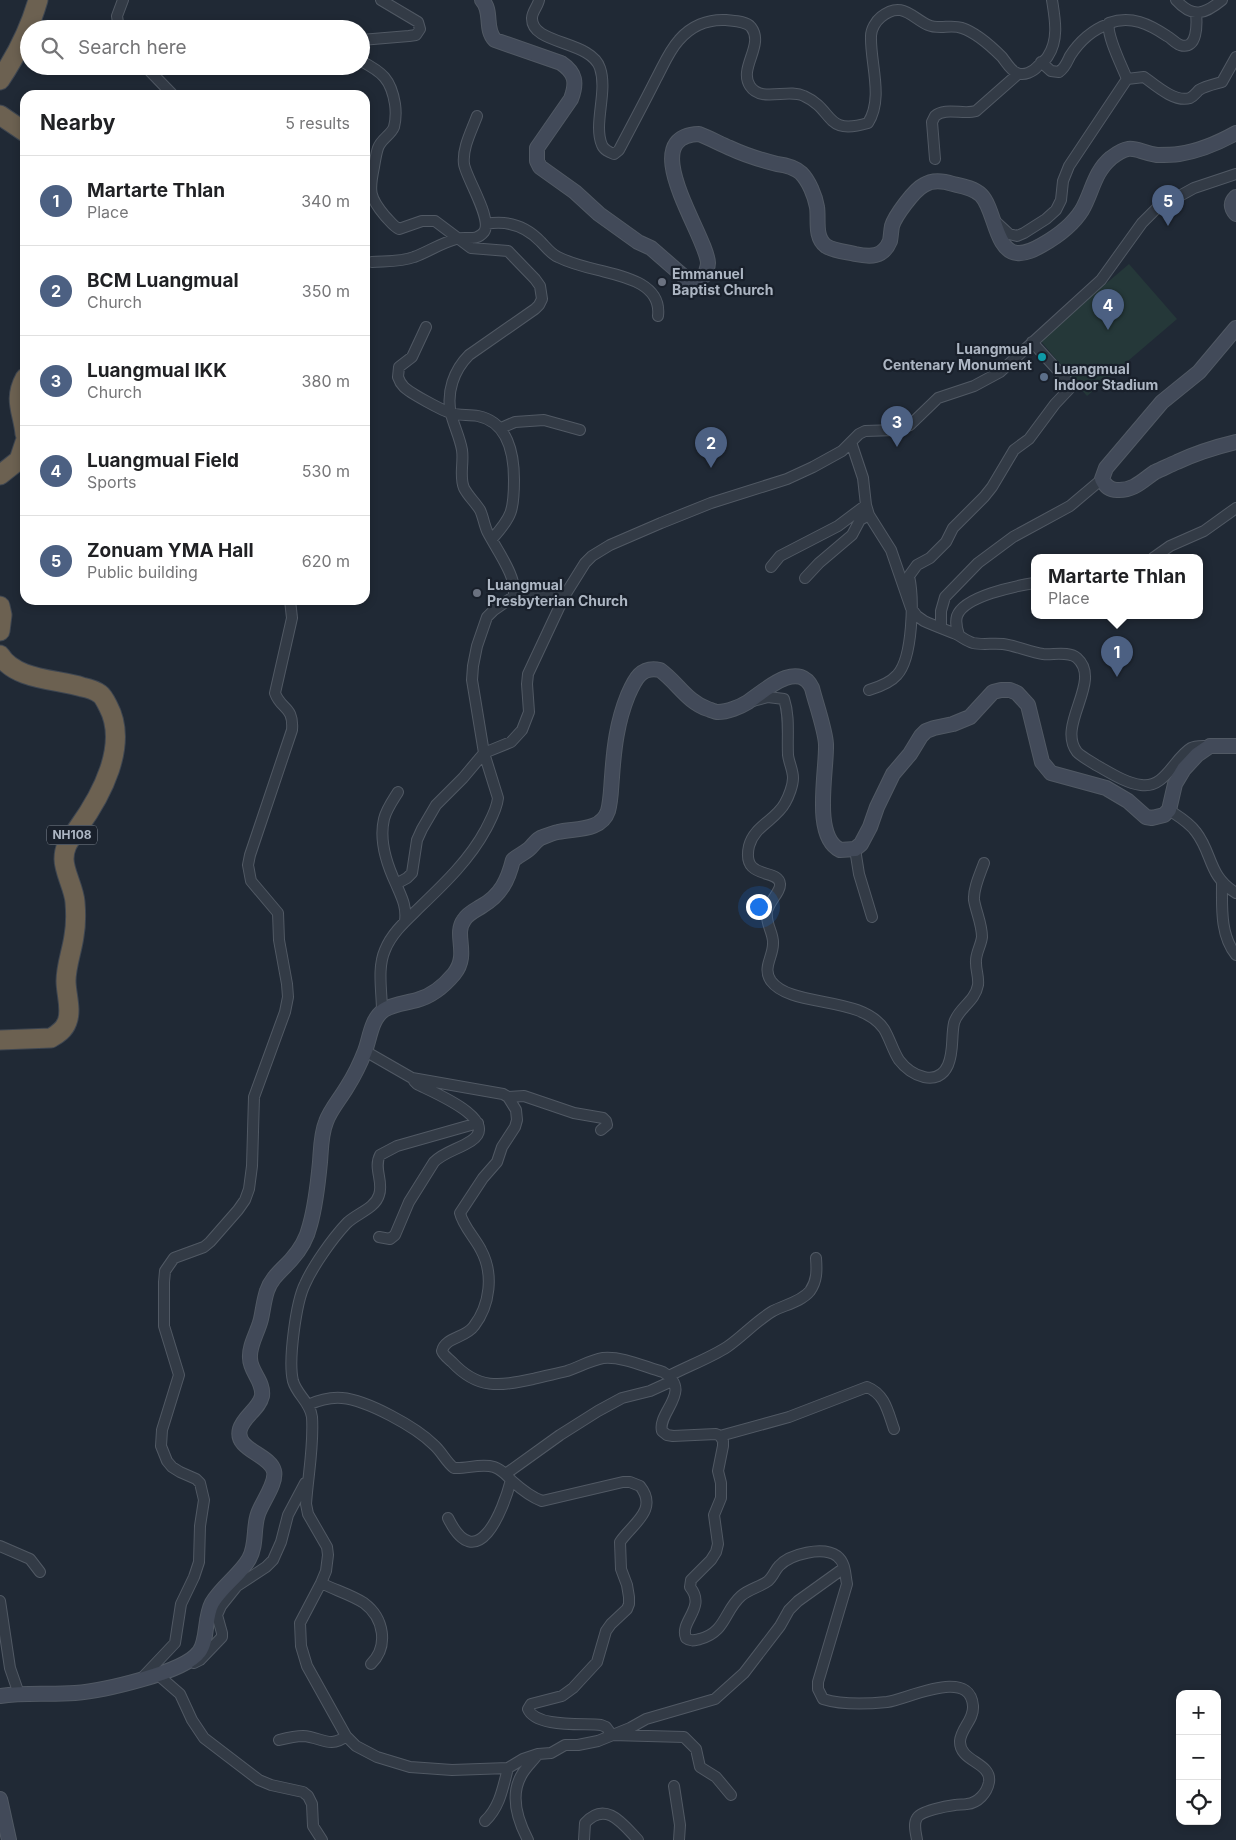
<!DOCTYPE html>
<html lang="en">
<head>
<meta charset="utf-8">
<style>
	:root { --surface:#fff; --page:#f6f6f6; --text:#202124; --muted:#757577; --line:#e0e0e0; --accent:#4c6082 }
	body { margin:0; font-family:Inter,sans-serif; background:var(--page); color:var(--text) }
	.controls { position:absolute; right:15px; bottom:15px; display:grid; overflow:hidden; border-radius:10px; box-shadow:0 2px 8px #0003 }
	.controls button { width:45px; height:45px; display:grid; place-items:center; padding:0; border:0; border-bottom:1px solid var(--line); background:var(--surface); color:var(--text); font:25px sans-serif }
	.you { position:absolute; left:758px; top:906px; width:18px; height:18px; margin:-12px; border:4px solid #fff; border-radius:50%; background:#1a73e8; box-shadow:0 0 0 8px #1a73e833 }
	.badge { display:grid; place-items:center; width:32px; height:32px; border-radius:50%; background:var(--accent); color:#fff; font-size:16px; font-weight:700 }
	.pin { position:absolute; translate:-50% -41px; filter:drop-shadow(0 1px 2px #0008) }
	.pin::after { content:''; position:absolute; top:26px; width:18px; height:15px; background:inherit; clip-path:polygon(0 0,100% 0,50% 100%) }
	.popup { position:absolute; left:1031px; top:554px; width:172px; height:65px; box-sizing:border-box; display:grid; place-content:center; border-radius:10px; background:var(--surface); filter:drop-shadow(0 1px 4px #0005); font-size:16px; white-space:nowrap; color:var(--muted) }
	.popup b { font-size:19px; color:var(--text) }
	.popup::after { content:''; position:absolute; left:50%; top:100%; margin-left:-10px; border:10px solid transparent; border-top-color:var(--surface) }
	.list { margin:0; padding:0; list-style:none }
	h2 { display:flex; justify-content:space-between; align-items:center; height:65px; margin:0; padding:0 20px; font-size:21px }
	h2 small { font-size:16px; font-weight:400; color:var(--muted) }
	.list li { display:grid; grid-template-columns:32px 1fr auto; gap:15px; align-items:center; box-sizing:border-box; height:90px; padding:0 20px; border-top:1px solid var(--line) }
	.list b { display:block; font-size:19px; white-space:nowrap }
	.list p { margin:0; font-size:16px; white-space:nowrap; color:var(--muted) }
	.list em { font-size:16px; font-style:normal; color:var(--muted) }
	.icon { flex:none; width:28px; height:28px; fill:none; stroke:currentColor; stroke-width:2; stroke-linecap:round; stroke-linejoin:round }
	.map { position:relative; flex:none; width:1236px; height:1840px; overflow:hidden }
	.search { position:absolute; background:var(--surface); box-shadow:0 2px 8px #0003; left:20px; top:20px; width:350px; height:55px; display:flex; align-items:center; gap:12px; box-sizing:border-box; padding:0 18px; border-radius:28px; color:var(--muted); font-size:19px }
	.panel { position:absolute; background:var(--surface); box-shadow:0 2px 8px #0003; left:20px; top:90px; width:350px; height:515px; border-radius:15px }
	.map>svg:first-child { display:block }
</style>
</head>
<body>
<div class="map">
<svg width="1236" height="1840" viewBox="0 0 1236 1840">
	<rect width="100%" height="100%" fill="#202935"/>
	<path fill="#253839" d="M1129 264 1177 319 1087 396 1040 340Z"/>
	<g fill="none" stroke-linecap="round" stroke-linejoin="round">
		<defs>
			<path id="street" d="M539 0C538 6 532 12 532 18 531 45 591 40 600 68 608 92 593 124 602 145 604 150 609 152 614 154L619 150C631 127 644 103 656 79 663 66 669 51 679 40 691 26 708 19 726 20 734 21 746 21 751 27 765 45 738 68 750 86 761 103 788 88 804 96 835 110 824 136 868 123 884 98 870 63 871 36 871 29 876 21 881 17 902 0 912 18 928 25 939 30 951 24 962 28 977 33 991 46 1002 57 1006 62 1011 71 1017 73 1024 76 1033 72 1038 66 1041 63 1046 60 1048 56 1059 39 1055 19 1052 0
				M1176 0C1193 19 1205 14 1222 0
				M119 29 117 16 123 0
				M361 40 409 36 416 35 420 29 418 22 381 0
				M361 61C382 72 391 79 395 104 396 111 396 119 394 127 391 135 381 139 378 148 376 154 375 161 374 167 369 191 369 197 385 216 390 221 393 226 399 229L422 221H435L471 248 508 251 535 279 540 286 542 299 539 305 535 309 469 355C454 370 446 392 451 414 454 426 460 438 462 450 464 463 459 476 464 488 468 496 475 502 480 510 483 516 484 524 487 531 494 546 520 580 513 597L494 610 487 617 477 646 473 666 472 680 484 753 498 798C497 809 491 819 486 829 470 859 445 883 421 906 408 919 392 932 385 950 377 968 382 992 382 1011
				M1041 62 1051 71 1059 72C1065 68 1067 62 1070 56 1079 42 1093 29 1109 24
				M145 66 173 95
				M1127 79C1122 66 1106 35 1109 23 1131 15 1149 24 1167 36 1171 38 1175 43 1180 45 1198 51 1197 23 1196 13
				M935 159 932 122 935 116C945 107 964 115 976 111L1018 74
				M996 222 1009 234 1017 236 1024 233 1046 219 1056 210 1061 200 1063 181 1069 166 1127 79 1144 77C1155 85 1175 103 1190 98 1194 96 1196 93 1199 90 1205 86 1215 84 1222 82L1236 57
				M486 224C508 220 526 226 541 242 546 247 551 254 558 257 570 263 585 267 598 270 622 276 662 283 658 316
				M372 262C386 261 401 262 414 257 428 252 441 243 456 239 466 236 476 242 484 232 493 219 466 178 464 164 462 148 472 130 477 116
				M426 327 412 357 399 367 398 377C399 380 401 384 404 387 410 393 443 411 451 413 459 416 469 414 478 416 508 422 514 454 514 480 514 510 512 517 492 539
				M501 428 515 422 544 420 580 430
				M851 442 863 478 866 505 869 515 891 550 911 608 917 616 924 621C935 626 946 630 956 634 962 637 966 641 973 643 982 645 993 643 1003 644 1017 646 1030 652 1043 654 1053 655 1069 651 1077 658 1103 681 1056 725 1077 752 1082 757 1090 761 1096 765 1109 772 1125 783 1141 785 1165 789 1174 758 1191 748 1196 745 1204 746 1209 746
				M1153 558 1170 546 1204 531 1236 508
				M771 567 780 556 838 526 866 505
				M805 578 819 563 852 535 860 520 869 515
				M515 593 565 595 585 563 592 556 610 545 661 523 711 503 787 479 813 467 842 451 859 434 865 431 896 430 910 425 938 398 974 386 1000 372 1101 280 1142 223 1156 209 1194 188 1236 174
				M941 628V611L945 597 978 563 1013 537 1070 506 1102 479
				M959 635C957 629 955 623 957 616 964 596 1016 586 1034 583
				M869 690C879 687 890 683 897 675 913 658 914 598 909 576L917 565 930 558 946 542 953 528 984 497 992 487 1014 450 1029 439 1055 404 1072 386 1032 342
				M753 701 768 697 784 699C790 717 787 736 788 755 789 763 793 770 793 778 793 785 789 796 785 803 776 820 754 826 749 846 741 881 779 868 780 884 781 891 769 902 767 911 765 924 774 933 773 944 773 957 762 968 771 981 791 1008 861 995 884 1029 890 1039 893 1051 899 1060 911 1076 938 1088 948 1065 954 1051 951 1037 954 1023 958 1008 975 1002 978 985 979 977 976 971 976 963 975 954 981 946 982 937 982 924 976 912 974 900 973 889 980 874 984 863
				M398 792C393 800 386 810 384 819 379 840 387 865 396 884 401 896 407 906 405 921
				M1169 810C1178 816 1189 822 1196 832 1213 854 1208 876 1236 893
				M855 849 859 874 872 917
				M1222 883C1222 907 1220 935 1236 955
				M396 884 407 878 412 873 417 840 422 829 436 805 463 778 484 753 511 742 522 730 529 712 527 684 528 674 565 595
				M365 1051 412 1078 503 1094 508 1097 516 1110 517 1120 515 1127 502 1147 497 1162 483 1178 460 1213C463 1226 475 1238 481 1250 494 1274 490 1305 474 1326 466 1338 445 1337 442 1351 444 1356 448 1358 452 1362 478 1390 499 1386 533 1379 544 1376 555 1374 567 1371 579 1367 591 1360 603 1358 622 1356 645 1367 663 1372 694 1391 657 1412 662 1431L667 1435 673 1436 716 1434 720 1436 723 1441V1446L718 1471 721 1483V1498L714 1515 718 1544 716 1552 711 1560 691 1580 690 1587C707 1608 679 1621 686 1638 691 1642 695 1640 700 1639 726 1632 724 1611 741 1596 749 1589 760 1587 768 1581 773 1577 775 1570 779 1566 790 1554 823 1546 837 1556 846 1563 845 1575 847 1584L818 1682V1689L823 1699C842 1705 868 1704 887 1702 908 1699 970 1667 973 1706 974 1720 961 1728 960 1741 959 1762 992 1762 989 1782 987 1793 978 1803 967 1804 963 1805 959 1804 955 1805 947 1806 920 1811 917 1818 913 1824 916 1833 917 1840
				M508 1097 524 1096 574 1113 603 1118 606 1121 607 1125 601 1130
				M478 1123 397 1146 380 1155C373 1168 384 1182 379 1195 375 1209 355 1214 346 1224 332 1239 313 1266 305 1284 296 1302 288 1361 293 1381 297 1395 310 1402 312 1417 314 1446 308 1475 306 1504L308 1514 327 1547 328 1555 326 1571 321 1583 300 1623 301 1646 307 1666 346 1736 356 1746 377 1757 410 1767 452 1770 508 1768 523 1759 538 1754 551 1753 565 1745H578L598 1741 630 1728 646 1719 715 1699 744 1673 780 1626 789 1610 798 1601 844 1568
				M379 1237 390 1239 395 1235 409 1202 434 1162C444 1152 459 1149 471 1141 503 1120 430 1091 417 1084L414 1081
				M669 1376C686 1367 712 1357 727 1347 743 1336 756 1321 773 1311 784 1305 801 1302 810 1291 817 1281 817 1271 816 1258
				M308 1405C319 1400 330 1397 342 1398 367 1400 416 1427 434 1445 442 1452 446 1462 454 1468 467 1469 481 1463 494 1467 503 1470 506 1475 512 1481 521 1489 531 1497 542 1501L623 1482H630L640 1486C659 1510 632 1524 620 1542L621 1569 627 1585 629 1597V1604L627 1609 611 1624 606 1631 597 1662 573 1688 562 1696 531 1704 528 1709C536 1728 584 1723 601 1725L606 1727 612 1735 684 1737 696 1749 700 1767 716 1777 731 1795
				M720 1436 789 1417 867 1387C885 1394 888 1412 894 1429
				M507 1473 560 1435 598 1411 622 1398 650 1391 672 1381
				M448 1518C477 1577 503 1511 511 1480
				M0 1546 30 1559 40 1572
				M321 1583C335 1590 352 1595 364 1603 384 1618 389 1646 371 1664
				M0 1601 10 1668 19 1694
				M194 1663 200 1660 222 1637V1633L217 1615 221 1606 237 1586 266 1567 273 1560 281 1542 288 1515 305 1483
				M157 1674 180 1694 192 1720 204 1738 259 1780 271 1785 303 1792 308 1796 312 1804 313 1826 322 1840
				M141 1679 175 1643 181 1604 194 1577 199 1562 200 1526 204 1500 200 1483 196 1479 180 1472 172 1467 167 1461 161 1446 162 1430 179 1375 164 1326V1282L165 1271 174 1258 204 1247 210 1242 238 1210 245 1200 249 1189 252 1166 254 1097 285 1012 288 997 287 984 279 940 278 913 251 881 248 865 250 855 292 730C294 706 281 710 275 693L292 618 290 600
				M279 1740C287 1738 295 1736 303 1736 321 1737 330 1749 346 1736
				M674 1786 680 1825 679 1840
				M485 1821C500 1807 503 1787 508 1768
				M528 1840C518 1821 510 1796 521 1776 525 1768 533 1761 538 1754
				M584 1840 585 1823C606 1800 623 1824 638 1840"/>
			<path id="secondary" d="M482 0C493 11 484 29 495 40L561 63C576 73 577 83 571 99L537 148V161L540 167 575 192 599 214 638 242 651 248 690 282H695L705 275C706 271 708 267 708 263 707 236 634 136 699 134 710 138 720 144 730 148 745 155 761 160 777 164 785 165 794 167 801 173 809 181 815 196 817 207 819 219 814 237 826 246 834 251 847 252 855 254 870 257 883 258 890 241 891 236 891 231 892 226 895 216 914 190 924 185 933 179 944 181 953 184 962 186 974 188 981 195 995 209 995 251 1017 253 1026 254 1035 249 1042 245 1058 236 1072 226 1082 210 1092 193 1094 172 1111 158 1133 141 1135 152 1157 155 1164 155 1172 155 1179 154 1200 151 1218 143 1236 133
				M1236 197C1230 203 1231 208 1236 214
				M1236 328 1199 372 1162 402 1106 468 1102 479C1105 486 1110 490 1117 490 1134 491 1143 480 1155 472 1162 469 1170 465 1177 462 1196 453 1215 447 1236 442
				M0 1696C25 1692 50 1695 75 1693 101 1691 184 1673 199 1652 208 1641 204 1618 212 1603 222 1586 240 1575 249 1559 257 1545 253 1528 258 1514 262 1502 277 1483 274 1471 270 1454 234 1450 240 1429 244 1416 259 1409 262 1396 264 1381 250 1372 250 1358 249 1345 258 1332 261 1319 263 1310 264 1300 267 1291 271 1278 282 1270 291 1260 301 1249 307 1238 310 1225 316 1204 318 1183 320 1162 321 1149 321 1134 326 1122 330 1110 340 1099 347 1087 354 1076 360 1064 365 1051 370 1038 371 1019 384 1010 393 1004 406 1003 417 1000 432 996 444 986 454 974 470 954 453 935 464 920 468 913 476 910 482 906 501 895 508 880 513 860 518 856 524 853 529 849 534 845 536 839 543 837 548 835 553 833 558 832 574 828 601 832 608 811 611 800 611 788 612 777 614 748 617 722 628 695 635 679 641 666 660 670 677 682 687 702 708 709 711 710 715 712 718 712 727 712 740 707 748 702 764 691 798 659 812 688 816 704 825 729 826 744 827 771 812 836 840 850L855 849 861 844 870 827 877 807 893 774 910 754 921 736 926 731 934 728 953 724 970 717 993 692 1001 690H1010L1017 693 1028 705 1042 762 1051 773 1106 788 1128 801 1146 817 1152 818 1164 815 1169 810 1175 784 1184 769 1197 755 1210 746H1236
				M0 1799 9 1840"/>
			<path id="highway" d="M0 80C16 56 30 28 38 0
				M0 115 25 132
				M25 378C13 400 23 412 25 434
				M0 475 19 460 25 442
				M0 606 2 615 0 631
				M0 655C15 680 56 679 82 687 87 688 95 690 100 694 103 696 106 702 108 706 129 745 101 796 78 828 71 839 64 845 64 859 64 872 74 888 75 902 76 914 76 925 74 936 72 951 66 966 66 981 66 994 72 1010 67 1022 64 1030 58 1034 51 1038L0 1040"/>
		</defs>
		<use href="#street" stroke="#515964" stroke-width="12"/>
		<use href="#secondary" stroke="#515964" stroke-width="16"/>
		<use href="#highway" stroke="#3e4651" stroke-width="21"/>
		<use href="#street" stroke="#333b46" stroke-width="10"/>
		<use href="#secondary" stroke="#424a59" stroke-width="14"/>
		<use href="#highway" stroke="#6c6151" stroke-width="19"/>
	</g>
	<g fill="#6b7280" stroke="#19202b" stroke-width="2">
		<circle cx="662" cy="282" r="5"/>
		<circle cx="477" cy="593" r="5"/>
	</g>
	<circle fill="#0f9aa8" stroke="#19202b" stroke-width="2" cx="1042" cy="357" r="5"/>
	<circle fill="#5c6f8a" stroke="#19202b" stroke-width="2" cx="1044" cy="377" r="5"/>
	<g text-anchor="middle" stroke-width="4.5" stroke-linejoin="round" paint-order="stroke">
		<rect fill="#19202b" stroke="#818995" stroke-width="1" x="47" y="825.5" width="50" height="19" rx="4"/>
		<g font-size="12" font-weight="bold" fill="#adb6c3">
			<text x="72" y="839">NH108</text>
		</g>
		<g font-size="14" font-weight="bold" fill="#adb6c3" stroke="#19202b" text-anchor="start">
			<text x="672" y="279">Emmanuel<tspan x="672" dy="16">Baptist Church</tspan></text>
			<text x="1032" y="354" text-anchor="end">Luangmual<tspan x="1032" dy="16">Centenary Monument</tspan></text>
			<text x="1054" y="374">Luangmual<tspan x="1054" dy="16">Indoor Stadium</tspan></text>
			<text x="487" y="590">Luangmual<tspan x="487" dy="16">Presbyterian Church</tspan></text>
		</g>
	</g>
</svg>
<div class="controls">
<button>+</button>
<button>−</button>
<button><svg class="icon" aria-label="locate" viewBox="0 0 24 24"><circle cx="12" cy="12" r="6"/><path d="M12 2v4M12 18v4M2 12h4M18 12h4"/></svg></button>
</div>
<div class="you"></div>
<div class="pin badge" style="left:1117px;top:677px">1</div>
<div class="popup"><b>Martarte Thlan</b>Place</div>
<div class="pin badge" style="left:711px;top:468px">2</div>
<div class="pin badge" style="left:897px;top:447px">3</div>
<div class="pin badge" style="left:1108px;top:330px">4</div>
<div class="pin badge" style="left:1168px;top:226px">5</div>
<div class="search"><svg class="icon" aria-label="search" viewBox="0 0 24 24"><circle cx="10" cy="10" r="6"/><path d="M15 15l6 6"/></svg>Search here</div>
<section class="panel">
<h2>Nearby<small>5 results</small></h2>
<ul class="list">
<li><span class="badge">1</span><div><b>Martarte Thlan</b><p>Place</p></div><em>340 m</em></li>
<li><span class="badge">2</span><div><b>BCM Luangmual</b><p>Church</p></div><em>350 m</em></li>
<li><span class="badge">3</span><div><b>Luangmual IKK</b><p>Church</p></div><em>380 m</em></li>
<li><span class="badge">4</span><div><b>Luangmual Field</b><p>Sports</p></div><em>530 m</em></li>
<li><span class="badge">5</span><div><b>Zonuam YMA Hall</b><p>Public building</p></div><em>620 m</em></li>
</ul>
</section>
</div>
</body>
</html>
